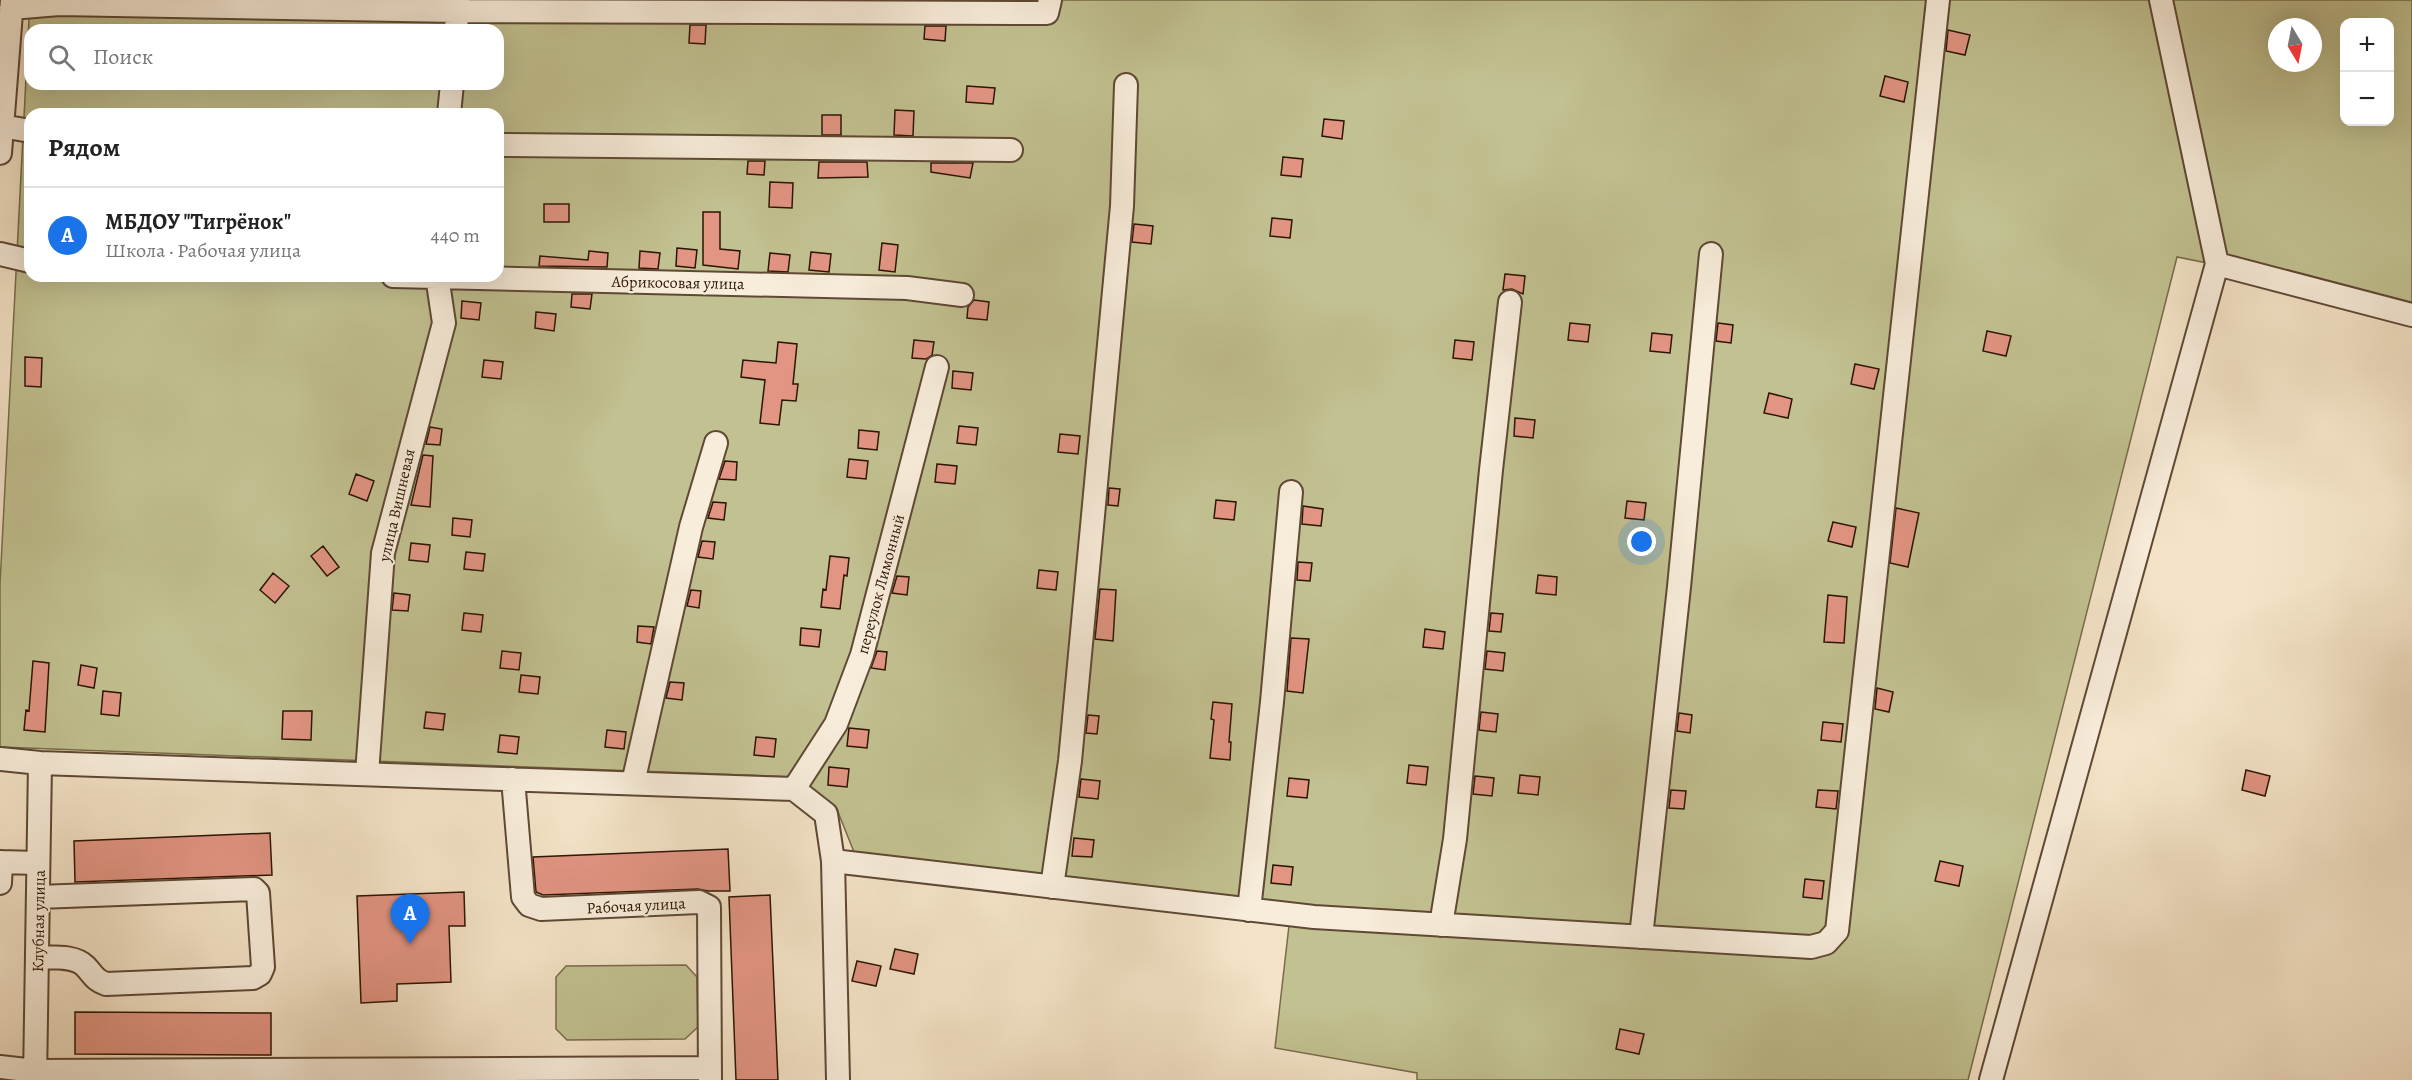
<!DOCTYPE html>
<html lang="ru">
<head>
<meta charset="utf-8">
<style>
	:root { --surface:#fff; --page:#f6f6f6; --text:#222; --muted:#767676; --line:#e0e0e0; --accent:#1a73e8 }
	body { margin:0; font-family:Alegreya,serif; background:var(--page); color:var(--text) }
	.controls { position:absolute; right:18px; top:18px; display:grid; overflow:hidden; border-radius:12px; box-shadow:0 6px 24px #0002 }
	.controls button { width:54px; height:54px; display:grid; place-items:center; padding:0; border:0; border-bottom:2px solid var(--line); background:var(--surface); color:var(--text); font:30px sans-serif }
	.compass { position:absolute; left:2268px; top:18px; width:54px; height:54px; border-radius:50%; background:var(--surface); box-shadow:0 6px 24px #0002; rotate:170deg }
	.you { position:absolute; left:1642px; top:542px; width:21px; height:21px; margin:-15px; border:4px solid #fff; border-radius:50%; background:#1a73e8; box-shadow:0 0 0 9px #1a73e833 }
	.badge { display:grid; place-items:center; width:39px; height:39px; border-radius:50%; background:var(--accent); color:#fff; font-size:20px; font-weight:700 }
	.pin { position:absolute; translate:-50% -50px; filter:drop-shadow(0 2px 3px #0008) }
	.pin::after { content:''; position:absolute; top:32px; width:21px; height:18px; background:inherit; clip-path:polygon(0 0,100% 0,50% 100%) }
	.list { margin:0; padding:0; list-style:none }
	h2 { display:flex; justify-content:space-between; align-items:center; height:78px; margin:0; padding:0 24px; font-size:26px }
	h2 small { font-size:20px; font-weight:400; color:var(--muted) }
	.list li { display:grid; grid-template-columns:39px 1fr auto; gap:18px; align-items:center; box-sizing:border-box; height:96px; padding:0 24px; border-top:2px solid var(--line) }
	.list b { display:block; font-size:22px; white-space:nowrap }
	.list p { margin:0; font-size:20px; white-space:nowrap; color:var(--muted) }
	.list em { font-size:20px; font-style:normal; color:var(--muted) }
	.icon { flex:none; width:33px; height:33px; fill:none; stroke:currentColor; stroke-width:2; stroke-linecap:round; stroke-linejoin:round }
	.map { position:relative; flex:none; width:2412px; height:1080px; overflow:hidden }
	.search { position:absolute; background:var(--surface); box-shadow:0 6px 24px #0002; left:24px; top:24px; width:480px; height:66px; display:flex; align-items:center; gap:15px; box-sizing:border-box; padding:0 21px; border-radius:18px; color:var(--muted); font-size:22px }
	.panel { position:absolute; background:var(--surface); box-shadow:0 6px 24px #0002; left:24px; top:108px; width:480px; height:174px; border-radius:18px }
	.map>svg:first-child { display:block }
</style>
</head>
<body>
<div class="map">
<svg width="2412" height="1080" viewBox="0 0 2412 1080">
	<rect width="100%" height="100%" fill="#f4e3c7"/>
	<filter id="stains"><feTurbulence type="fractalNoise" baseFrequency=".00333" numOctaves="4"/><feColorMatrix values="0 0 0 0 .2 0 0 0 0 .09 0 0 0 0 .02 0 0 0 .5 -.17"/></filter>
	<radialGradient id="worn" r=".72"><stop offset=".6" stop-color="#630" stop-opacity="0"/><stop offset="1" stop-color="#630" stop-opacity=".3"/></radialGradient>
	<path fill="#c2c191" stroke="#786b4a" stroke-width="1.5" fill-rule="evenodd" d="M30 0H2412V304L2177 257 1968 1080H1417V1073L1275 1048 1291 908 856 857 836 807 795 777 0 747V584ZM2344 22H2390V122H2344ZM2277 27H2313V63H2277ZM30 30H498V84H30ZM30 114H498V276H30Z
		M686 965 697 977 698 1027 685 1039 567 1040 556 1029V977L566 966Z"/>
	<path fill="#e29583" stroke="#2d1503" stroke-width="1.5" d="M690 25H706L705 44 689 43Z
		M925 26H946L945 41 924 39Z
		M1948 30 1970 35 1965 55 1946 51Z
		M1885 76 1908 82 1904 102 1880 96Z
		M967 86 995 88 993 104 966 102Z
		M895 110 914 111 913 136 894 135Z
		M822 115H841V135H822Z
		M1324 119 1344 121 1342 139 1322 136Z
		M1283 157 1303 159 1301 177 1281 175Z
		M748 161H765L764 175 747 174Z
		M819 162H867L868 177 818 178Z
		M931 163H973L970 178 931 172Z
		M770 182 793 183 792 208 769 207Z
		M544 204H569V222H544Z
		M703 212H720V249L740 251 738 269 703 265Z
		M1272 218 1292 220 1290 238 1270 236Z
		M1134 224 1153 226 1151 244 1132 242Z
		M882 243 898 245 895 272 879 270Z
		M677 248 697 250 695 268 676 266Z
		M589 251 608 253 607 267 539 266 540 256 588 260Z
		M640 251 660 253 658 269 639 268Z
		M811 252 831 254 829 272 809 270Z
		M770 253 790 255 788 272 768 271Z
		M1505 274 1525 276 1523 294 1512 289 1503 290Z
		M572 294H592L590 309 571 307Z
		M974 300 989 302 987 320 967 318 968 307Z
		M462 301 481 303 479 320 461 318Z
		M536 312 556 314 554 331 535 328Z
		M1570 323 1590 325 1588 342 1568 340Z
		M1718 323 1733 325 1731 343 1716 341Z
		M1987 331 2011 336 2006 356 1983 351Z
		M1652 333 1672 335 1670 353 1650 351Z
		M914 340 934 342 932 355 926 359 912 358Z
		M1455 340 1474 342 1472 360 1453 358Z
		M778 342 797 344 793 384H798L796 401 782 400 779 425 760 423 765 380 741 377 743 360 776 363Z
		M25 357 42 358 41 387 25 386Z
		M484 360 503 362 501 379 482 377Z
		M1855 364 1879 369 1874 389 1851 384Z
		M953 371 973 373 971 390 952 388Z
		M1769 393 1792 399 1788 418 1764 413Z
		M1515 418 1535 420 1533 438 1514 436Z
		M959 426 978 428 976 445 957 443Z
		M430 427 442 429 440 445 426 444Z
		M859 430 879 432 877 450 858 448Z
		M1060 434 1080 436 1078 454 1058 452Z
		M423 455 433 456 430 507 411 505Z
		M849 459 868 461 866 479 847 477Z
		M725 461 737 462 736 480 719 479Z
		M937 464 957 466 955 484 935 482Z
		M356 474 374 481 367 501 349 494Z
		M1109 488 1120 489 1118 506 1108 505Z
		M1216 500 1236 502 1234 520 1214 518Z
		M1627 501 1646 503 1644 520 1625 518Z
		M713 502 726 503 724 520 708 518Z
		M1303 506 1323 509 1321 526 1302 524Z
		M1896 508 1919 513 1908 567 1890 563Z
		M453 518 472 520 470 537 452 535Z
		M1833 522 1856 527 1852 547 1828 541Z
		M702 541 715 542 713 559 698 557Z
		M411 543 430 545 428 562 409 560Z
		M323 546 339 567 327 576 311 556Z
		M466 552 485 554 483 571 464 569Z
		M830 556 849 558 847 576 844 575 840 609 821 607 823 589 826 590Z
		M1298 562 1312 563 1310 581 1297 580Z
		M1039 570 1058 572 1056 590 1037 588Z
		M273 573 289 586 275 603 260 590Z
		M1538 575 1557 577 1556 595 1536 593Z
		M897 576 909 577 907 595 892 593Z
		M1100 589 1116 590 1113 641 1095 639Z
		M691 590 701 591 699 608 687 606Z
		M394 593 410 595 408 611 392 610Z
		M1828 595 1847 597 1844 643 1824 642Z
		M464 613 483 615 481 632 462 630Z
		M1491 613 1503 614 1501 632 1489 631Z
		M638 626 654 627 651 644 637 642Z
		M801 628 821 630 819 647 800 645Z
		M1425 629 1445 632 1443 649 1423 647Z
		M1291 638 1309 639 1303 693 1287 691Z
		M502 651 521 653 519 670 500 668Z
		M877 651 887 652 885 670 871 668Z
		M1487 651 1505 653 1503 671 1485 669Z
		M33 661 49 663 45 732 24 730 26 710 29 711Z
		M81 665 97 668 94 688 78 685Z
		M521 675 540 677 538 694 519 692Z
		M670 682 684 683 682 700 666 698Z
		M1877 688 1893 692 1889 712 1875 709Z
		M103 691 121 693 119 716 101 714Z
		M1213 702 1232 704 1229 742H1231L1230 760 1210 758 1214 720 1211 719Z
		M283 711H312L311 740 282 739Z
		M426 712 445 714 443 730 424 728Z
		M1481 712 1498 714 1496 732 1479 730Z
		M1679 713 1692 715 1690 733 1677 731Z
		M1088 715 1099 716 1097 734 1086 733Z
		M1823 722 1843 724 1841 742 1821 740Z
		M849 728 869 730 867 748 847 746Z
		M607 730 626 732 624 749 605 747Z
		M500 735 519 737 517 754 498 752Z
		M756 737 776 739 774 757 754 755Z
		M1409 765 1428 767 1426 785 1407 783Z
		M829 767 849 769 847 787 828 785Z
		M2246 770 2270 776 2265 796 2242 790Z
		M1520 775 1540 777 1538 795 1518 793Z
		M1475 776 1494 778 1492 796 1473 794Z
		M1289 778 1309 780 1307 798 1287 796Z
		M1081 779 1100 781 1098 799 1079 797Z
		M1671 790 1686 791 1684 809 1669 808Z
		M1818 790 1838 791 1836 809 1816 807Z
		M270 833 272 875 75 882 74 841Z
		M1074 838 1094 840 1092 857 1072 856Z
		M728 849 730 891H708L698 889 543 895 536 892 533 857Z
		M1940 861 1963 866 1959 886 1935 881Z
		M1273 865 1293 867 1291 885 1271 883Z
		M1805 879 1824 881 1822 899 1803 897Z
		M464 892 465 926H449L451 982 397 984V1001L361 1003 357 896Z
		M770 895 778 1080H736L729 897Z
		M895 949 918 954 914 974 890 969Z
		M857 961 881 966 876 986 852 981Z
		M75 1012 271 1013V1055L75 1054Z
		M1620 1029 1644 1034 1639 1054 1616 1049Z"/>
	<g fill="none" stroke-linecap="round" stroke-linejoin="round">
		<defs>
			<path id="minor" d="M11 8 59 4 457 11 1047 13 1050 0
				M456 30 458 0
				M449 114 452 84
				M2 126 30 131
				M498 145 1011 150
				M0 153 12 0
				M0 254 30 261
				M2217 264 2412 315
				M393 276 907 288 962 295
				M0 759 40 763 794 789 826 814 833 861 838 1080
				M367 774 383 553 444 323 437 276
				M513 779 523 897 529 905 541 909 699 902 709 907 710 1080
				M633 783 691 527 716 443
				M794 789 836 724 862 655 937 367
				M833 861 1314 917 1811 947 1826 943 1837 931 1938 0
				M0 862 38 863
				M0 883 1 862
				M1052 887 1070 761 1122 206 1126 85
				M1249 910 1272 702 1291 492
				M1441 925 1455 839 1491 470 1510 302
				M1641 937 1679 587 1711 254
				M37 957C51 958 74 955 85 966 93 974 94 980 106 984L253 978 260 974 263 967 258 893 254 889 38 897
				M0 1067 35 1071 710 1068
				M35 1080 40 763
				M1991 1080 2217 264 2161 0"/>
		</defs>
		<use href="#minor" stroke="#5f4834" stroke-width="26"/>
		<use href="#minor" stroke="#f8eddb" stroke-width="22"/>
	</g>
	<g text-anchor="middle" stroke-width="4.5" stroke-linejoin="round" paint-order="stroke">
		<g font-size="16" fill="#2d1503" stroke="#f8eddb">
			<text transform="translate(678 282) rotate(1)" y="6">Абрикосовая улица</text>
			<text transform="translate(396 505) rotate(-77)" y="6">улица Вишневая</text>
			<text transform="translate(880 584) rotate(-75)" y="6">переулок Лимонный</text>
			<text transform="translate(636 905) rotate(-3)" y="6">Рабочая улица</text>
			<text transform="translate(38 921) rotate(-89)" y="6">Клубная улица</text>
		</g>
	</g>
	<rect width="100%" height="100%" filter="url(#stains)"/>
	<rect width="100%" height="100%" fill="url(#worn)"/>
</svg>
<div class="controls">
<button>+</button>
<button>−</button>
</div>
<svg class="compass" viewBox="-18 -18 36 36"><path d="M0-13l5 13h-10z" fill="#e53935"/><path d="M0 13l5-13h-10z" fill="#767676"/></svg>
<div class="you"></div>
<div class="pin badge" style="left:410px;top:944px">A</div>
<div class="search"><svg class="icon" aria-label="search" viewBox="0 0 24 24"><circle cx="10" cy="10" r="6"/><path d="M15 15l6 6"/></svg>Поиск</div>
<section class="panel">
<h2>Рядом<small></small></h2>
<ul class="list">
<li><span class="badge">A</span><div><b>МБДОУ &quot;Тигрёнок&quot;</b><p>Школа · Рабочая улица</p></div><em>440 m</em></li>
</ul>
</section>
</div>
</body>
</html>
